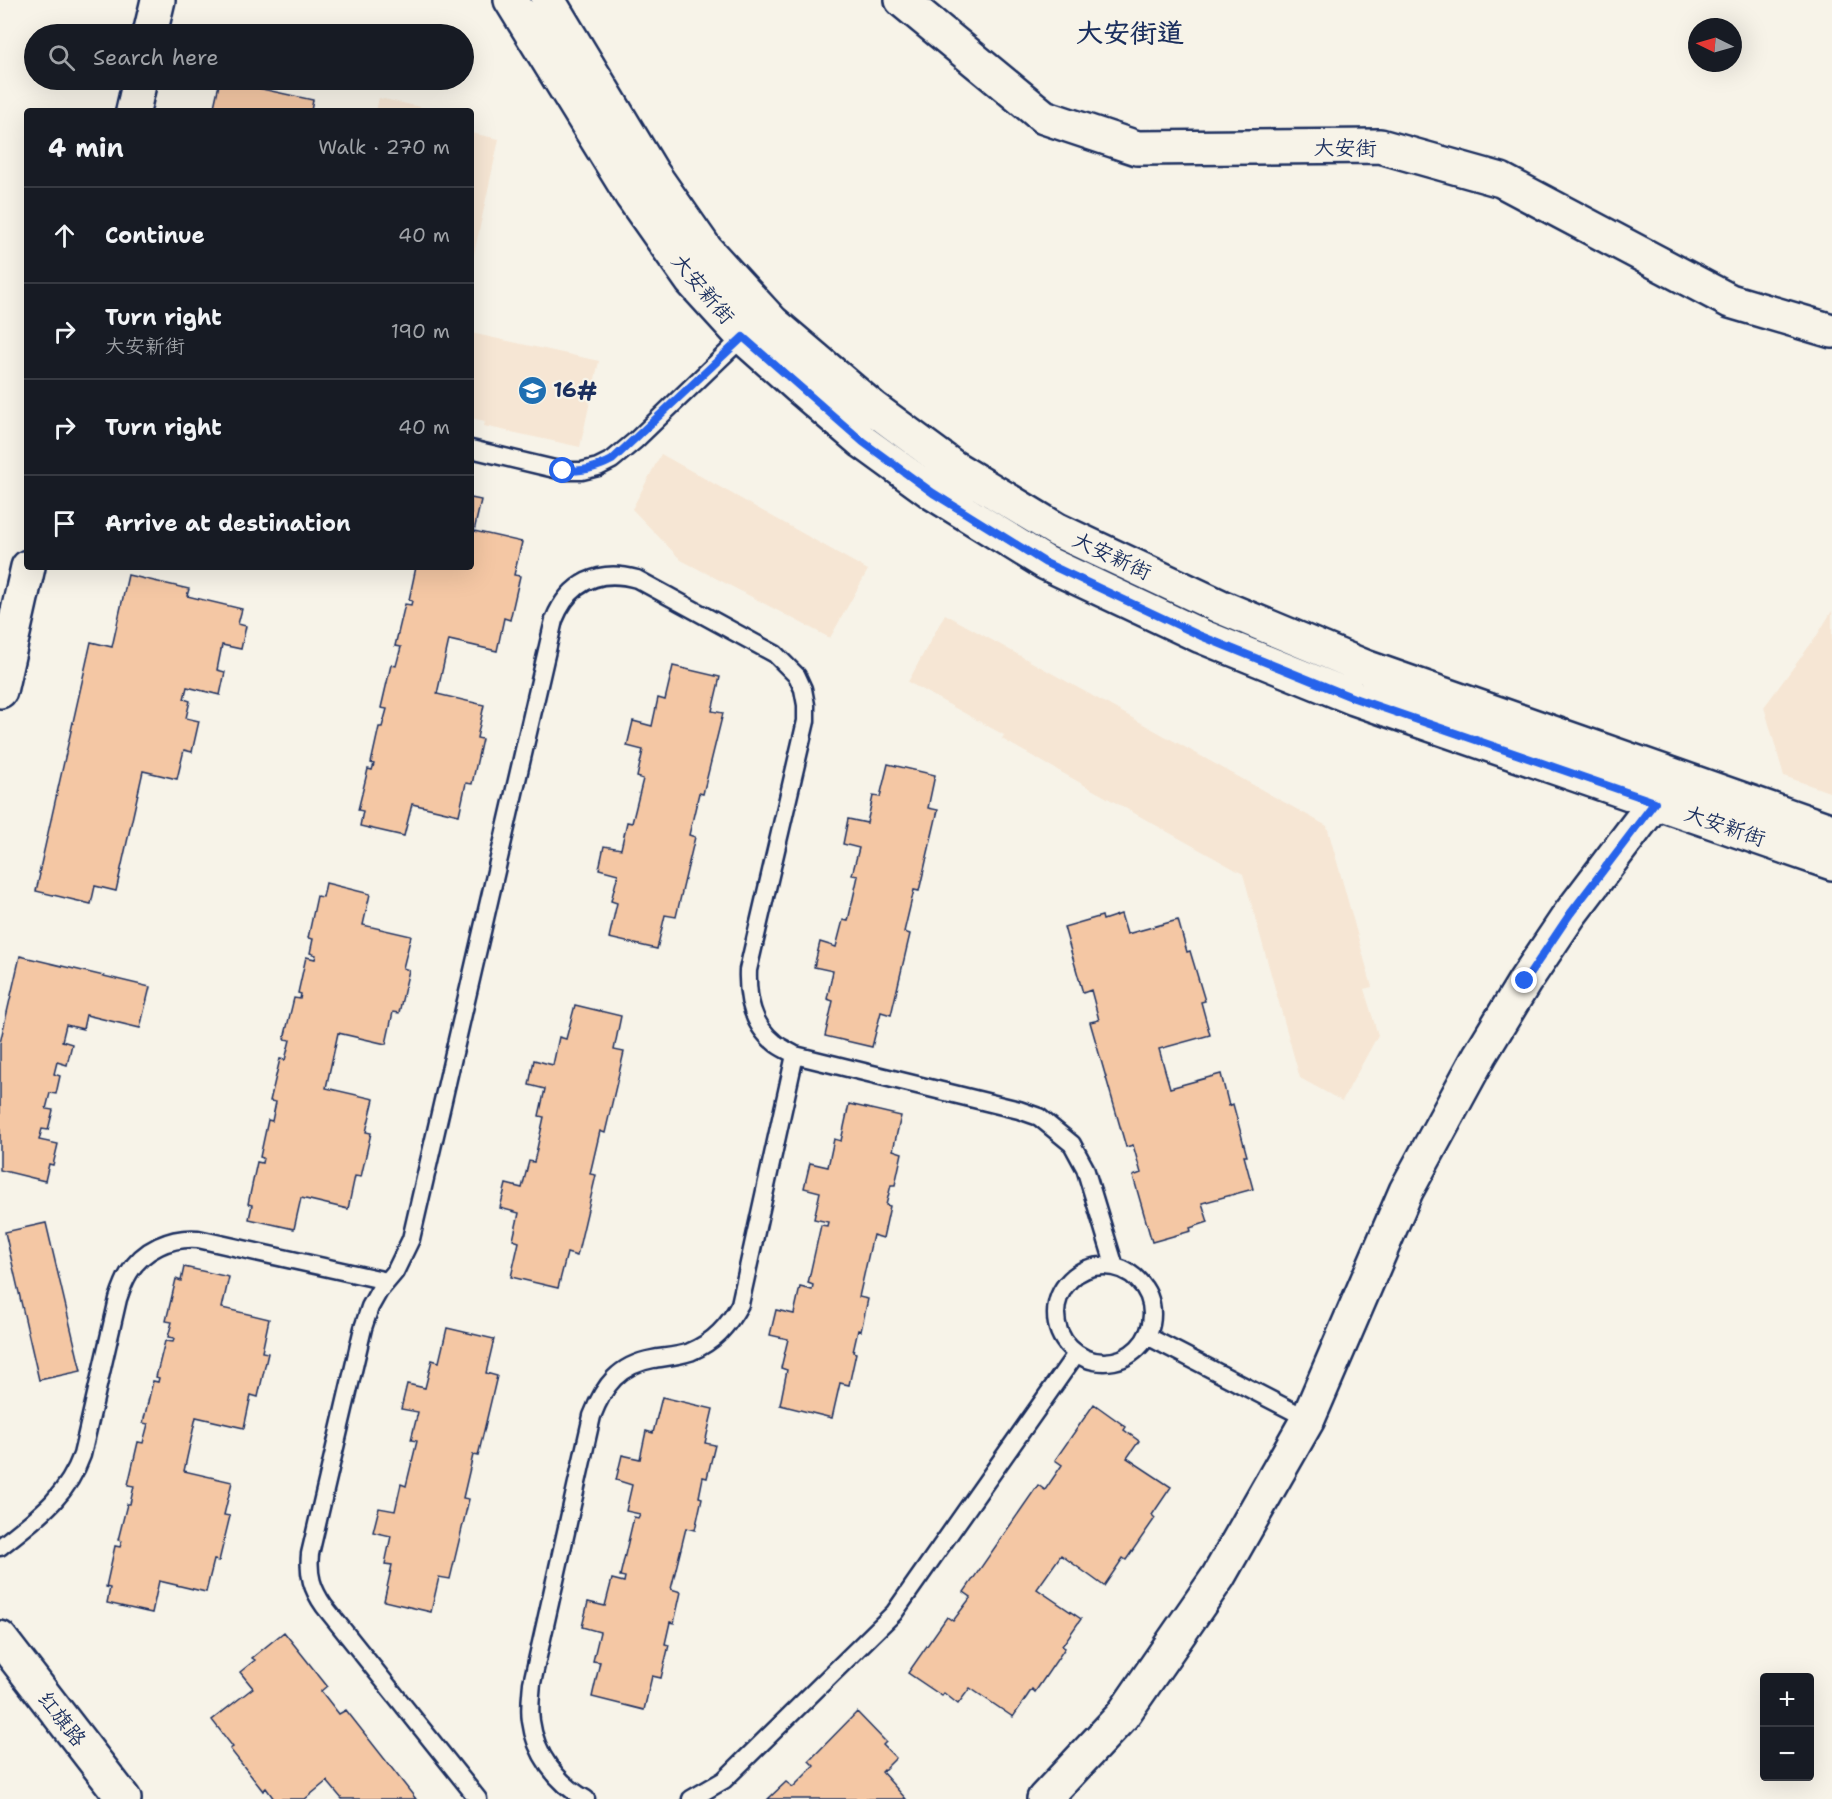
<!DOCTYPE html>
<html lang="en">
<head>
<meta charset="utf-8">
<style>
	:root { --surface:#171b24; --page:#20242c; --text:#f1f3f6; --muted:#9ea1a6; --line:#363941 }
	body { margin:0; font-family:"Shantell Sans","LXGW WenKai TC",sans-serif; background:var(--page); color:var(--text) }
	.controls { position:absolute; right:18px; bottom:18px; display:grid; overflow:hidden; border-radius:6px; box-shadow:0 6px 24px #0002 }
	.controls button { width:54px; height:54px; display:grid; place-items:center; padding:0; border:0; border-bottom:2px solid var(--line); background:var(--surface); color:var(--text); font:30px sans-serif }
	.compass { position:absolute; left:1688px; top:18px; width:54px; height:54px; border-radius:50%; background:var(--surface); box-shadow:0 6px 24px #0002; rotate:275deg }
	.stop { position:absolute; width:18px; height:18px; margin:-14px; border:4px solid #2563eb; border-radius:50%; background:#fff }
	.stop.end { background:#2563eb; border-color:#fff; box-shadow:0 2px 6px #0008 }
	.list { margin:0; padding:0; list-style:none }
	h2 { display:flex; justify-content:space-between; align-items:center; height:78px; margin:0; padding:0 24px; font-size:26px }
	h2 small { font-size:20px; font-weight:400; color:var(--muted) }
	.list li { display:grid; grid-template-columns:39px 1fr auto; gap:18px; align-items:center; box-sizing:border-box; height:96px; padding:0 24px; border-top:2px solid var(--line) }
	.list b { display:block; font-size:22px; white-space:nowrap }
	.list p { margin:0; font-size:20px; white-space:nowrap; color:var(--muted) }
	.list em { font-size:20px; font-style:normal; color:var(--muted) }
	.icon { flex:none; width:33px; height:33px; fill:none; stroke:currentColor; stroke-width:2; stroke-linecap:round; stroke-linejoin:round }
	.map { position:relative; flex:none; width:1832px; height:1799px; overflow:hidden }
	.search { position:absolute; background:var(--surface); box-shadow:0 6px 24px #0002; left:24px; top:24px; width:450px; height:66px; display:flex; align-items:center; gap:15px; box-sizing:border-box; padding:0 21px; border-radius:33px; color:var(--muted); font-size:22px }
	.panel { position:absolute; background:var(--surface); box-shadow:0 6px 24px #0002; left:24px; top:108px; width:450px; height:462px; border-radius:6px }
	.map>svg:first-child { display:block }
</style>
</head>
<body>
<div class="map">
<svg width="1832" height="1799" viewBox="0 0 1832 1799">
	<rect width="100%" height="100%" fill="#f7f3e8"/>
	<filter id="ink" filterUnits="userSpaceOnUse"><feTurbulence type="fractalNoise" baseFrequency=".0167" numOctaves="2"/><feDisplacementMap in="SourceGraphic" scale="12" xChannelSelector="R" yChannelSelector="G"/><feConvolveMatrix kernelMatrix="1 2 1 2 8 2 1 2 1" color-interpolation-filters="sRGB"/></filter>
	<g filter="url(#ink)">
		<path fill="#f6e6d4" d="M379 98 430 109 429 111H376Z
			M471 133 499 139 471 268Z
			M471 333 599 361 580 447 484 426 485 421 471 418Z
			M661 454 868 570 830 638 681 560 632 509Z
			M1832 611V793L1784 776 1764 707 1816 637Z
			M945 614 1327 826 1372 987 1364 989 1378 1035 1342 1101 1300 1078 1243 874 1002 739 1004 735 908 682Z"/>
		<path fill="#f4c7a4" stroke="#1b2f5e" stroke-width="1.5" d="M220 80 313 100 311 111H213Z
			M471 498 481 500 474 531 522 542 514 575 520 576 510 620 504 618 497 651 449 640 437 694 484 705 477 738 482 739 472 784 466 783 459 815 412 804 404 836 360 826 363 811 358 810 368 769 372 770 374 764 371 763 379 727H382L387 709 381 708 391 665 396 666 401 647 395 646 405 604 411 605 412 601 409 600 416 567H471Z
			M128 575 189 589 187 596 242 609 238 624 246 626 241 649 222 645 217 670 225 672 220 695 187 687 184 699 190 701 186 718 199 721 192 752 184 750 177 779 143 771 116 891 95 886 91 904 36 891 40 874 39 873 91 642 112 647Z
			M673 666 720 677 712 711 723 713 703 794 699 793 689 835 695 837 676 917 665 915 657 949 609 938 617 903 611 901 618 874 599 869 604 846 621 849 627 822 632 823 643 779 637 777 643 750 627 746 633 721 652 726 658 698 665 700Z
			M888 764 935 775 928 808 938 810 919 891 914 890 904 932 910 934 891 1015 881 1012 872 1047 825 1036 833 1001 827 999 833 971 814 967 820 942 836 947 843 920 848 921 858 876 852 875 859 848 843 844 848 819 867 823 873 796 880 797Z
			M326 883 370 894 363 925 411 936 403 968 409 970 399 1013 393 1012 386 1044 338 1033 326 1088 374 1099 366 1132 371 1133 361 1177 355 1176 348 1209 301 1198 294 1229 249 1219 252 1205 248 1204 257 1162 262 1163 263 1158 260 1157 268 1120 272 1121 276 1102 270 1101 280 1059 285 1060 290 1040 284 1039 294 998 300 999 301 994 298 993 306 957 315 959 316 955 310 953 313 939 308 938 317 896 323 897Z
			M1121 914 1127 934 1178 920 1187 952 1190 951 1205 1001 1201 1002 1210 1035 1159 1049 1170 1088 1221 1074 1229 1106 1233 1104 1247 1156H1244L1253 1189 1202 1203 1208 1222 1190 1228 1191 1231 1152 1242 1133 1176 1141 1173 1133 1145 1126 1147 1090 1022 1099 1020 1091 990 1083 993 1064 927 1102 916 1103 920Z
			M20 956 150 987 140 1028 86 1015 83 1029 66 1025 62 1041 72 1044 67 1065 57 1062 54 1074 60 1076 56 1094 50 1093 46 1109 53 1110 48 1130 42 1129 39 1140 58 1144 53 1165 49 1164 45 1181 0 1170V1043Z
			M575 1005 621 1016 614 1050 624 1052 605 1133 600 1131 590 1174 596 1175 577 1256 567 1253 558 1288 511 1277 519 1242 513 1240 519 1213 500 1208 506 1184 522 1188 529 1161 534 1162 544 1117 539 1116 545 1089 529 1085 534 1060 553 1065 559 1037 566 1039Z
			M849 1104 901 1116 893 1150 902 1153 895 1185H891L886 1205 890 1206 883 1238 873 1235 859 1297 868 1299 861 1331 858 1330 853 1352 856 1353 849 1385 840 1383 832 1418 780 1405 787 1370 781 1368 788 1339 770 1335 776 1310 794 1314 800 1287 812 1290 813 1285 808 1283 821 1225 827 1226 828 1222 814 1219 820 1192 804 1188 810 1163 828 1167 834 1139 841 1141Z
			M46 1223 81 1371 39 1380 5 1232Z
			M184 1267 229 1277 222 1308 269 1319 262 1352 268 1353 258 1397 251 1395 244 1428 196 1417 184 1471 232 1482 224 1515 230 1516 219 1561 214 1560 206 1592 159 1581 152 1613 107 1603 110 1588 106 1587 115 1546 120 1547 122 1541 118 1540 127 1504H130L134 1486 128 1485 138 1442 143 1443 148 1424 143 1423 153 1381 158 1382 159 1378 156 1377 165 1341 173 1342 174 1338 168 1337 172 1322 166 1321 176 1279 181 1281Z
			M447 1328 494 1339 486 1373 497 1376 478 1456 473 1455 463 1498 469 1499 450 1579 439 1577 431 1612 384 1601 392 1565 385 1564 391 1536 373 1532 379 1508 395 1511 401 1484 406 1486 417 1441 411 1440 418 1412 401 1409 407 1384 425 1388 432 1360 439 1362Z
			M662 1397 713 1409 705 1443 715 1445 707 1478 703 1477 699 1497 702 1498 695 1530 686 1528 671 1589 681 1592 674 1623 670 1622 665 1644 669 1645 661 1678 652 1676 644 1710 592 1697 600 1662 593 1661 600 1632 582 1627 588 1602 605 1606 612 1579 624 1582 625 1577 620 1576 634 1517 638 1518 640 1514 626 1511 632 1485 616 1480 622 1455 640 1459 646 1431 653 1433Z
			M1094 1404 1126 1427 1124 1430 1139 1441 1127 1458 1171 1487 1152 1515 1155 1518 1126 1560 1123 1558 1104 1586 1061 1555 1037 1589 1081 1619 1062 1646 1065 1648 1035 1692 1032 1689 1013 1717 970 1688 958 1704 944 1693 942 1696 908 1673 947 1617 953 1621 971 1597 964 1592 1038 1485 1045 1490 1062 1465 1055 1460Z
			M284 1632 327 1686 321 1691 339 1714 346 1710 416 1799H342L327 1781 305 1799H274L266 1788 263 1791 230 1749 233 1747 212 1720 253 1688 240 1672 255 1660 252 1658Z
			M857 1712 886 1742 883 1745 896 1758 882 1772 906 1799H768L786 1782 793 1787 814 1766 809 1761Z"/>
		<g fill="none" stroke-linecap="round" stroke-linejoin="round">
			<defs>
				<path id="service" d="M471 449 563 471H582L598 467 612 460 636 440 743 337
					M1056 1314a48 48 0 1 1 96 0a48 48 0 1 1-96 0Z
					M1147 1336 1308 1419
					M0 1547C35 1519 66 1499 82 1455L118 1299C121 1290 124 1281 129 1273 143 1249 171 1237 198 1239L387 1281
					M478 1799 324 1606C312 1589 308 1575 310 1554L363 1328 370 1307 379 1291 395 1272 411 1239 554 620C569 583 598 568 637 579L775 654 797 676 803 689 806 705V721L748 970C747 998 752 1025 775 1043 781 1048 789 1051 795 1055L1019 1110 1039 1117 1072 1144 1085 1168 1115 1267
					M586 1799C557 1784 535 1753 531 1721 529 1708 531 1695 532 1683L592 1416C604 1385 619 1365 653 1359 665 1357 679 1356 690 1352 714 1342 728 1326 740 1304L795 1055
					M691 1799 724 1780 894 1613 1076 1354"/>
				<path id="minor" d="M902 0 1044 117 1137 148 1380 146 1501 180 1730 301 1832 331
					M1044 1799 1122 1716 1218 1577 1308 1419 1406 1191 1480 1055 1525 981 1570 914 1655 802"/>
				<path id="tertiary" d="M150 34 158 0
					M133 111 140 80
					M0 691 28 567
					M0 1638 124 1799"/>
				<path id="primary" d="M511 0 632 196 692 281 743 337 799 387 863 442 933 493 1046 563 1201 636 1354 698 1832 863
					M548 0 653 174 706 250 772 322 873 408 953 467 1057 530 1221 607 1365 667 1832 831"/>
			</defs>
			<use href="#service" stroke="#1b2f5e" stroke-width="21"/>
			<use href="#minor" stroke="#1b2f5e" stroke-width="38"/>
			<use href="#tertiary" stroke="#1b2f5e" stroke-width="38"/>
			<use href="#primary" stroke="#1b2f5e" stroke-width="38"/>
			<use href="#service" stroke="#f7f3e8" stroke-width="16"/>
			<use href="#minor" stroke="#f7f3e8" stroke-width="33"/>
			<use href="#tertiary" stroke="#f7f3e8" stroke-width="33"/>
			<use href="#primary" stroke="#f7f3e8" stroke-width="33"/>
		</g>
	</g>
	<g fill="none" stroke-linecap="round" stroke-linejoin="round" filter="url(#ink)">
		<path stroke="#2563eb" stroke-width="8" d="M563 471C582 471 595 469 612 460L743 337 863 442 933 493 1046 563 1201 636 1354 698 1655 802 1570 914 1525 981"/>
	</g>
	<defs>
		<symbol id="school-disc" viewBox="-11 -11 22 22"><circle r="9.5" fill="#1f6fb2" stroke="#f7f3e8"/><path d="M0-5L7-2L0 1L-7-2ZM-4 1L0 2.5L4 1V4Q0 6-4 4Z" fill="#fff"/></symbol>
	</defs>
	<g fill-rule="evenodd">
		<use href="#school-disc" x="516" y="374" width="33" height="33"/>
	</g>
	<g text-anchor="middle" stroke-width="4.5" stroke-linejoin="round" paint-order="stroke">
		<g font-size="21" fill="#1b2f5e" stroke="#f7f3e8">
			<text transform="translate(1345 148) rotate(1)" y="7">大安街</text>
			<text transform="translate(703 289) rotate(50)" y="7">大安新街</text>
			<text transform="translate(1112 556) rotate(25)" y="7">大安新街</text>
			<text transform="translate(1725 826) rotate(19)" y="7">大安新街</text>
			<text transform="translate(62 1719) rotate(52)" y="7">红旗路</text>
		</g>
		<g font-size="21" font-weight="bold" fill="#1b2f5e" stroke="#f7f3e8" text-anchor="start">
			<text x="553" y="397">16#</text>
		</g>
		<g font-size="27" font-weight="bold" fill="#1b2f5e" stroke="#f7f3e8">
			<text x="1130" y="42">大安街道</text>
		</g>
	</g>
</svg>
<div class="controls">
<button>+</button>
<button>−</button>
</div>
<svg class="compass" viewBox="-18 -18 36 36"><path d="M0-13l5 13h-10z" fill="#e53935"/><path d="M0 13l5-13h-10z" fill="#9ea1a6"/></svg>
<div class="stop" style="left:563px;top:471px"></div>
<div class="stop end" style="left:1525px;top:981px"></div>
<div class="search"><svg class="icon" aria-label="search" viewBox="0 0 24 24"><circle cx="10" cy="10" r="6"/><path d="M15 15l6 6"/></svg>Search here</div>
<section class="panel">
<h2>4 min<small>Walk · 270 m</small></h2>
<ul class="list">
<li><svg class="icon" aria-label="ahead" viewBox="0 0 24 24"><path d="M12 20V5M6 11l6-6 6 6"/></svg><div><b>Continue</b></div><em>40 m</em></li>
<li><svg class="icon" aria-label="right" viewBox="0 0 24 24"><path d="M7 20v-9h11M14 6l5 5-5 5"/></svg><div><b>Turn right</b><p>大安新街</p></div><em>190 m</em></li>
<li><svg class="icon" aria-label="right" viewBox="0 0 24 24"><path d="M7 20v-9h11M14 6l5 5-5 5"/></svg><div><b>Turn right</b></div><em>40 m</em></li>
<li><svg class="icon" aria-label="arrive" viewBox="0 0 24 24"><path d="M6 21V4h12l-3 4 3 4H6"/></svg><div><b>Arrive at destination</b></div></li>
</ul>
</section>
</div>
</body>
</html>
